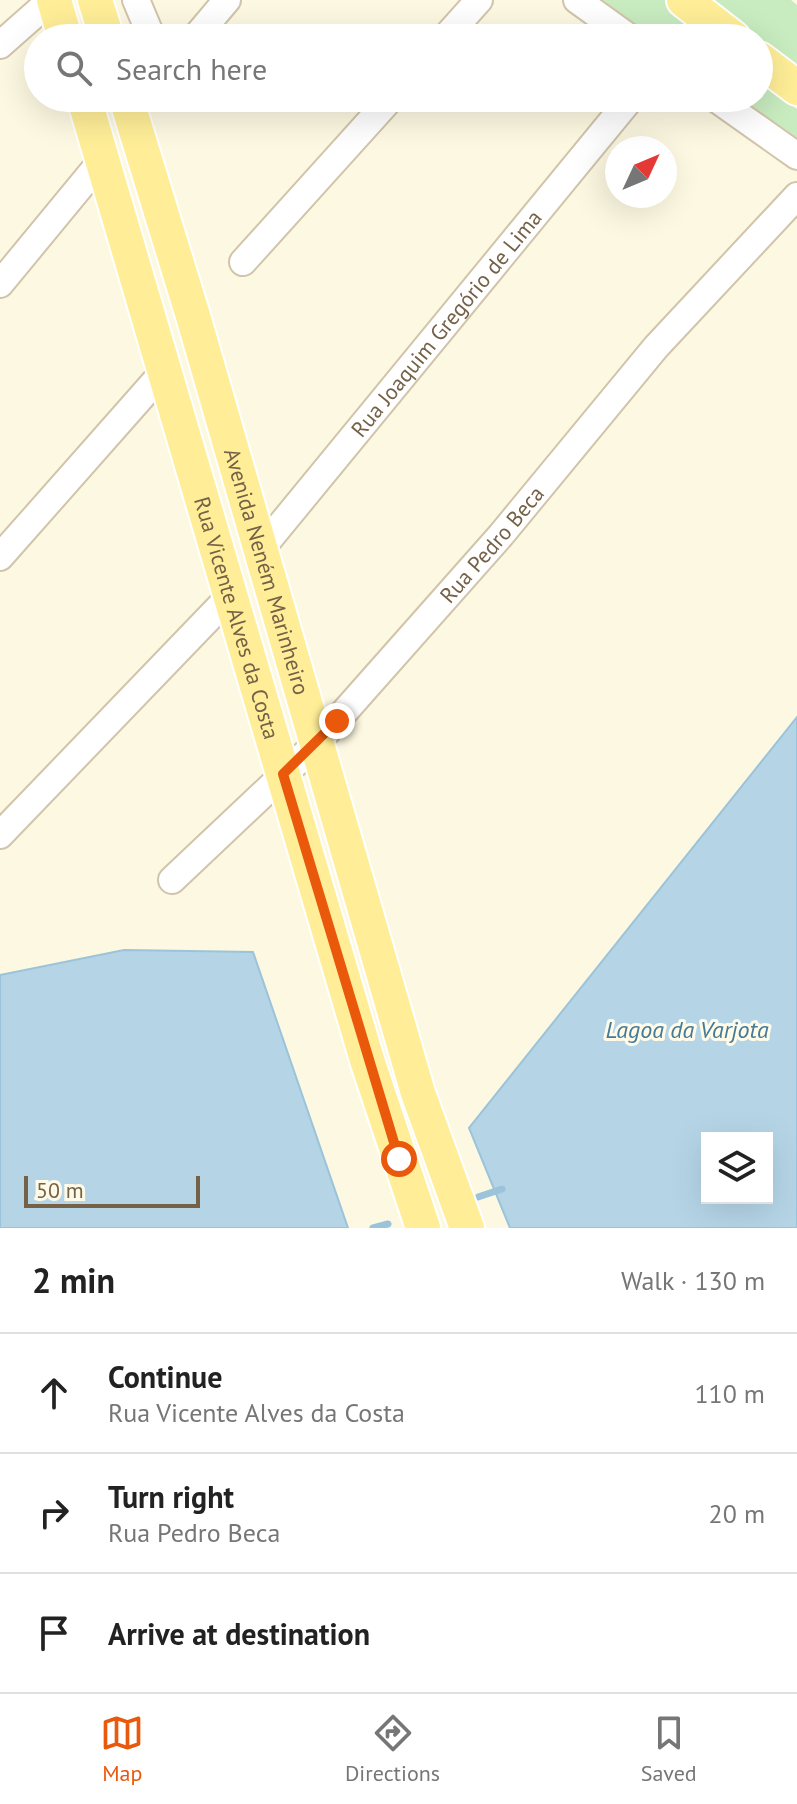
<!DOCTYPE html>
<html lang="en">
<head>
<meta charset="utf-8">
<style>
	:root { --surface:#fff; --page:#f6f6f6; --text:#222; --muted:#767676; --line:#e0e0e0; --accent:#ea580c }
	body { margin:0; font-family:"PT Sans",sans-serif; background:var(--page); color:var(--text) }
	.controls { position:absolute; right:24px; bottom:24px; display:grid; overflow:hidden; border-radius:0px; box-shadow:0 8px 32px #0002 }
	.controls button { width:72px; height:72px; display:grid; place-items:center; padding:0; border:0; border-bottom:2px solid var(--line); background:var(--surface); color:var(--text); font:40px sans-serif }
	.compass { position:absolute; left:605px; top:136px; width:72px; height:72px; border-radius:50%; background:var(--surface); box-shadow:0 8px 32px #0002; rotate:46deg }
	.scale { position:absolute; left:24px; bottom:20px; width:176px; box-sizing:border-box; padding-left:8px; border:4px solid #756147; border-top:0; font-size:22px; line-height:28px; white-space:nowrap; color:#756147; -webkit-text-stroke:6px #fffbe8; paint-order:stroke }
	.stop { position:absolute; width:24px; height:24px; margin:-18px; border:6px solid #ea580c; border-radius:50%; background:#fff }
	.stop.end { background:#ea580c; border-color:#fff; box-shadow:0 2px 8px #0008 }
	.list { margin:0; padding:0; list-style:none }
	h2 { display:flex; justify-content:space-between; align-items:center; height:104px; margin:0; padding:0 32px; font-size:34px }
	h2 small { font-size:26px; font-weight:400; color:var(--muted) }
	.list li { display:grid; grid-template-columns:52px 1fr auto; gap:24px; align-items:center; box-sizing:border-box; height:120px; padding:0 32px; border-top:2px solid var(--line) }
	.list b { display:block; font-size:30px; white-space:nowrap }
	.list p { margin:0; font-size:26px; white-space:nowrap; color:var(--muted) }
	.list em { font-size:26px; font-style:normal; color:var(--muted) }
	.icon { flex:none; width:44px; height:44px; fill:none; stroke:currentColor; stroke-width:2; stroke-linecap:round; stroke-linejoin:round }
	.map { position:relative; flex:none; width:797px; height:1228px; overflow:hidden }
	.search { position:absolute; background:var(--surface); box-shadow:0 8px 32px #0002; left:24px; right:24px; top:24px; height:88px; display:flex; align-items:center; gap:20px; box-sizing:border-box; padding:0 28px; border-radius:44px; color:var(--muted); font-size:30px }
	.sheet { height:464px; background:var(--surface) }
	nav { display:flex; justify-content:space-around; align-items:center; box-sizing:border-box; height:112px; border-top:2px solid var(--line); background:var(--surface); font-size:22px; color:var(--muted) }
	nav a { display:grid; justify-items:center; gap:4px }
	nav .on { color:var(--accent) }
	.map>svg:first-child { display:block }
</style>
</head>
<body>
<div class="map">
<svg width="797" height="1228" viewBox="0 0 797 1228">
	<rect width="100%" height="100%" fill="#fdf8e1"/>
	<path fill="#c8ebbf" d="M594 0H666L712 38H650Z
		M704 0H791L797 5V73L759 43V38H753Z
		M759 77 797 109V146L731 98H759Z"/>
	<path fill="#b5d5e7" stroke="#9bc3d9" stroke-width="2" fill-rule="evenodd" d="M797 717V1228H510L469 1128ZM707 1138H767V1198H707Z
		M124 950 253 952 348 1228H0V975Z"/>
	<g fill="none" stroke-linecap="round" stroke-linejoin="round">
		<path stroke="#9bc3d9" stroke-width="7" d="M478 1197 502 1189
			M373 1228 388 1224"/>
		<defs>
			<g id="minor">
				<path d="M136 0 152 38"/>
				<path d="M577 0 630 38"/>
				<path d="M195 38 227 0"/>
				<path d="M445 38 479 0"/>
				<path d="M0 45 51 0"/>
				<path d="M715 98 797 156"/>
				<path d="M243 262 391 98"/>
				<path d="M0 284 103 159"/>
				<path id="s1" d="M261 549 631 98"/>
				<path d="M0 557 166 369"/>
				<path d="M0 835 231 595"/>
				<path id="s2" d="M172 880 316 744 501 535 656 347 797 196"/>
			</g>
			<g id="major">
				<path d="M54 0 65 38"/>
				<path d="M95 0 107 38"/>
				<path d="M684 0 733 38"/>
				<path d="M759 59 797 88"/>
				<path id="s3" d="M84 98 367 1060 423 1228"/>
				<path id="s4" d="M126 98 193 316 418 1093 467 1228"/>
			</g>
		</defs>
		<use href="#minor" stroke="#d1c4ab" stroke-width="30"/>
		<use href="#major" stroke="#fff" stroke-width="38"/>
		<use href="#minor" stroke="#fff" stroke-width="26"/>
		<use href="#major" stroke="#ffee97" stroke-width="34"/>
	</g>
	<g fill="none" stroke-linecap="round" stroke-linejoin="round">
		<path stroke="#ea580c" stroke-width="10" d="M337 721 283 774 399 1159"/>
	</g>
	<g text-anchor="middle" stroke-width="6" stroke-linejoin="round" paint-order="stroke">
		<g font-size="22" fill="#756147" stroke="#fffbe8">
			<text dy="8" stroke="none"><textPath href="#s1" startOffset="292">Rua Joaquim Gregório de Lima</textPath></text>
			<text dy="8" stroke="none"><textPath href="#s2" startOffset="464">Rua Pedro Beca</textPath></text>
			<text dy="8" stroke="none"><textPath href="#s4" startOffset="494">Avenida Neném Marinheiro</textPath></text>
			<text dy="8" stroke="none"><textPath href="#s3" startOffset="542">Rua Vicente Alves da Costa</textPath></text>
		</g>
		<g font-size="24" font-style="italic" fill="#457a98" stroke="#fffbe8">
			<text x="687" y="1038">Lagoa da Varjota</text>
		</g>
	</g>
</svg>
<div class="controls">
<button><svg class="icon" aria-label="layers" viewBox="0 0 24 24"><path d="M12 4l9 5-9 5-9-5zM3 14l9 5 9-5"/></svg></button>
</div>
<svg class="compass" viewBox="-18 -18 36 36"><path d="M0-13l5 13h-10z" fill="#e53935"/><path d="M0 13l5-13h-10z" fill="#767676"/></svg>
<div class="scale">50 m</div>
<div class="stop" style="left:399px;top:1159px"></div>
<div class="stop end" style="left:337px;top:721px"></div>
<div class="search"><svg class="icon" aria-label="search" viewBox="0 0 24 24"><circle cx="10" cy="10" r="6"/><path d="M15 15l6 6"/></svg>Search here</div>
</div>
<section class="sheet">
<h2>2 min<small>Walk · 130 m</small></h2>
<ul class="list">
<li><svg class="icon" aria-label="ahead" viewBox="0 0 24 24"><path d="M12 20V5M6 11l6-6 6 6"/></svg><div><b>Continue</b><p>Rua Vicente Alves da Costa</p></div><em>110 m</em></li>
<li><svg class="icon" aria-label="right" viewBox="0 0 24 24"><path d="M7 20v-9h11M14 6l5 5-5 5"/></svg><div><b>Turn right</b><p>Rua Pedro Beca</p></div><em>20 m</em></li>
<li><svg class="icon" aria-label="arrive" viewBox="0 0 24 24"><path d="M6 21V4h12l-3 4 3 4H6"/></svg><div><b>Arrive at destination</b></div></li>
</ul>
</section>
<nav>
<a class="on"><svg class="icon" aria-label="map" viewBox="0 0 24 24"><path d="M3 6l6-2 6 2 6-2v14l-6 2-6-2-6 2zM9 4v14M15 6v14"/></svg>Map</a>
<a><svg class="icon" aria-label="directions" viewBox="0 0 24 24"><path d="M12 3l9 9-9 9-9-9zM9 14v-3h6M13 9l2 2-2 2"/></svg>Directions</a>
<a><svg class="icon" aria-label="saved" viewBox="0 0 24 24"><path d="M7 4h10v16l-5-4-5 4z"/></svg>Saved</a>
</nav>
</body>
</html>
